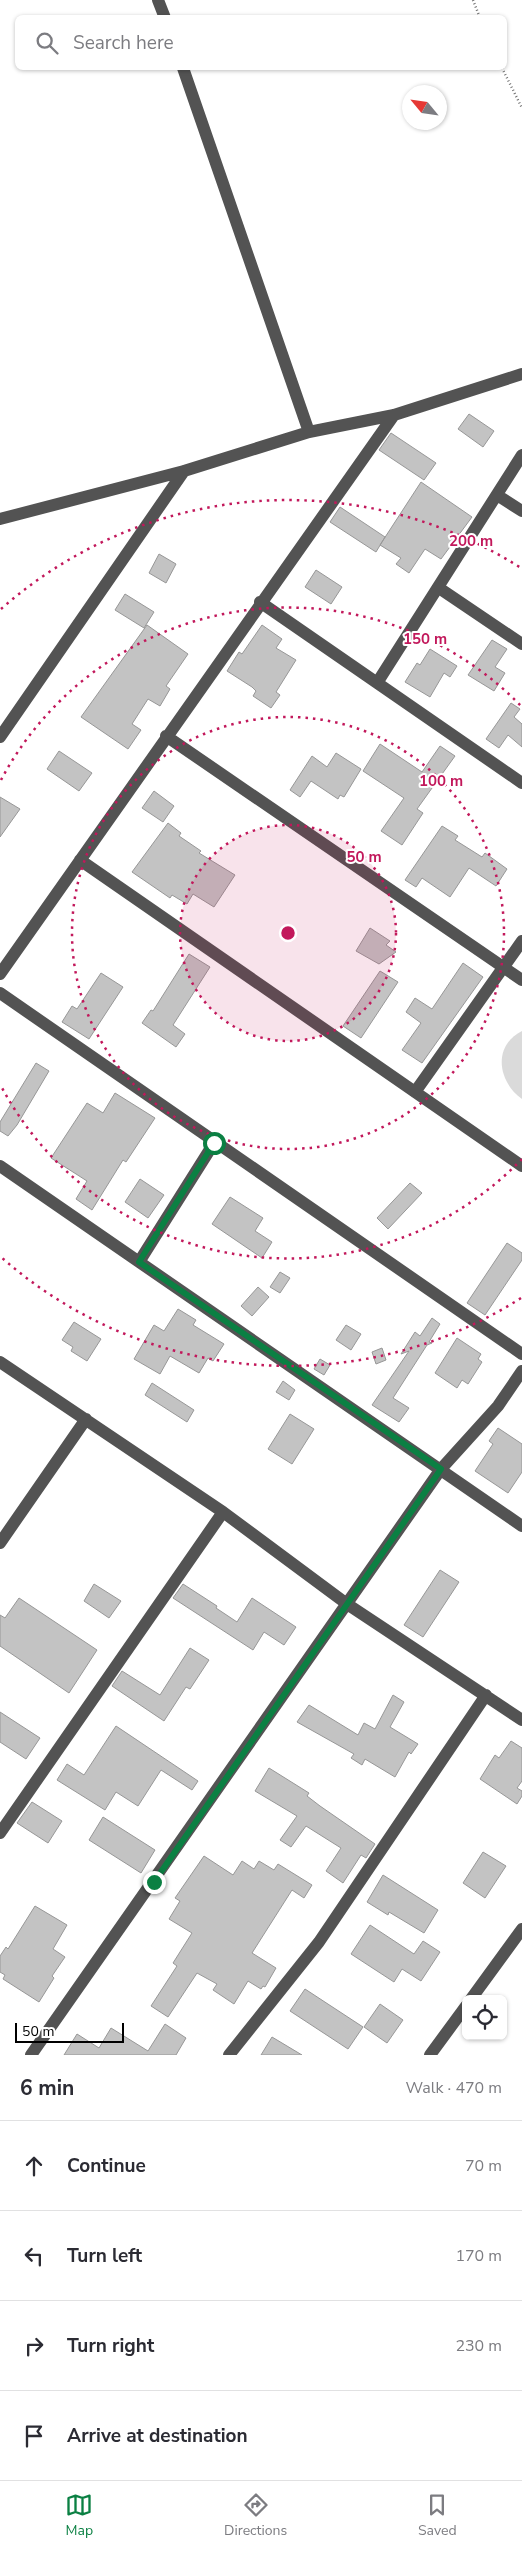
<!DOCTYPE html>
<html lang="en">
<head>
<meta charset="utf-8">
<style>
	:root { --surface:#fff; --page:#f7f7f7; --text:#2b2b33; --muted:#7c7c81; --line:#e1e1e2; --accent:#0b8043 }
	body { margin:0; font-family:"Nunito Sans",sans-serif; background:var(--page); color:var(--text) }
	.controls { position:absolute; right:15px; bottom:15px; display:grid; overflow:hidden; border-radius:8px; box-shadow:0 1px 4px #0004 }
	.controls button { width:45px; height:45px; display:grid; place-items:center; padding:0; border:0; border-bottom:1px solid var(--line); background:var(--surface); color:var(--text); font:25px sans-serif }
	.compass { position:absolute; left:402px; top:85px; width:45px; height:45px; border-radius:50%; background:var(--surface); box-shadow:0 1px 4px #0004; rotate:299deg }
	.scale { position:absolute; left:15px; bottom:12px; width:109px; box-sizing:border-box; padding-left:5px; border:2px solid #000; border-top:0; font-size:14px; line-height:18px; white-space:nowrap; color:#000; -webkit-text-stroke:4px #fff; paint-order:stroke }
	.stop { position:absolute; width:15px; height:15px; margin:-11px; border:4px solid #0b8043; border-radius:50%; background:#fff }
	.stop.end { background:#0b8043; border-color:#fff; box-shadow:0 1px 5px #0008 }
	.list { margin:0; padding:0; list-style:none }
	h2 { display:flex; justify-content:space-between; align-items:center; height:65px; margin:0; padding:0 20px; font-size:21px }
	h2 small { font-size:16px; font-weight:400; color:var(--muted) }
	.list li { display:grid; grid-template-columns:32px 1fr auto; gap:15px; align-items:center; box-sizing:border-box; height:90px; padding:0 20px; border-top:1px solid var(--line) }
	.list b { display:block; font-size:19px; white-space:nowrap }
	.list em { font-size:16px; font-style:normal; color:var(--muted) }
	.icon { flex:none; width:28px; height:28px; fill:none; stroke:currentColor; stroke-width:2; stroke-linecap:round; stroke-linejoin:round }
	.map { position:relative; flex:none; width:522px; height:2055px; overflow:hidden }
	.search { position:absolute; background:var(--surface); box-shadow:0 1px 4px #0004; left:15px; right:15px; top:15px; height:55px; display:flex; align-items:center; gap:12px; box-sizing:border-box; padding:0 18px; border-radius:8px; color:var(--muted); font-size:19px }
	.sheet { height:425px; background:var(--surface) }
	nav { display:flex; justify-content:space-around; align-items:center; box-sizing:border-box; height:70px; border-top:1px solid var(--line); background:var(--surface); font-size:14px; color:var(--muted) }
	nav a { display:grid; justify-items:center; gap:2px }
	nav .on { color:var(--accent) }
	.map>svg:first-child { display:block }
</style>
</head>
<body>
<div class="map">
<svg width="522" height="2055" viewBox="0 0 522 2055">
	<rect width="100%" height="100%" fill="#fff"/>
	<path fill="#dadada" d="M522 1031V1099C498 1082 492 1046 522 1031Z"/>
	<path fill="#c3c3c3" stroke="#979797" d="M469 414 494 431 483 447 458 429Z
		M391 433 436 463 424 480 379 450Z
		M421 482 472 517 441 559 425 549 409 573 396 564 401 558 380 545Z
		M340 507 385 537 376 552 330 522Z
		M159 554 176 564 166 583 149 573Z
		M316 570 342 587 331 604 305 587Z
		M125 594 154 612 144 628 115 610Z
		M147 625 188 654 166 686 170 689 160 706 148 699 132 724 141 730 128 749 81 717Z
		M262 625 282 639 276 648 296 660 276 692 280 695 271 708 253 696 256 691 252 687 227 671 239 652 242 654Z
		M492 640 507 649 495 667 505 673 494 691 468 675Z
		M430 649 457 666 450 677 444 673 430 697 405 682 417 663 420 665Z
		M511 703 520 709 514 717 522 724V747L508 735 499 748 486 739Z
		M380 744 422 772 440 746 455 756 417 809 423 813 402 845 381 831 404 798 363 771Z
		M59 751 92 773 79 791 47 769Z
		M336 753 361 769 344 797 340 795 338 799 311 781 300 797 290 790 312 756 327 767Z
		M154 791 174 806 163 822 142 808Z
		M0 797 20 809 0 837Z
		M168 823 181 833 179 836 201 851 199 853 235 875 214 907 193 894 187 904 172 895 170 898 132 872Z
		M442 826 458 836 455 840 482 857 485 853 507 869 496 886 469 868 450 897 422 878 416 887 405 880Z
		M370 928 390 941 386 945 396 952 379 964 356 951Z
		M189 954 210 967 173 1025 185 1034 176 1047 142 1023 151 1010 153 1011Z
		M463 963 483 977 422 1063 402 1050 421 1023 406 1012 415 998 432 1009Z
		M380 971 398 982 361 1038 343 1026Z
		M101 973 123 987 89 1039 62 1022 72 1006 77 1009Z
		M36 1063 49 1071 17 1125 8 1136 0 1131V1122Z
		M115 1093 155 1118 126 1162 123 1160 92 1210 76 1199 87 1181 51 1158 87 1103 103 1113Z
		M140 1179 164 1195 148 1218 125 1202Z
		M410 1183 422 1193 388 1229 377 1218Z
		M230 1197 263 1218 255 1231 272 1242 262 1258 212 1224Z
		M507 1243 522 1253V1260L485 1315 467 1303Z
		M280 1272 290 1278 280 1293 270 1287Z
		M258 1287 269 1297 252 1316 241 1306Z
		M178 1309 196 1320 193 1325 224 1344 213 1361 208 1358 199 1373 170 1356 160 1374 134 1359 154 1325 164 1331Z
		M432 1318 440 1324 429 1342 432 1343 427 1345 393 1398 409 1408 399 1422 372 1405 409 1351 401 1354 415 1332 420 1336Z
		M74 1322 101 1339 87 1361 71 1351 73 1347 62 1340Z
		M346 1325 361 1334 351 1350 336 1340Z
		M457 1338 481 1354 478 1359 482 1362 468 1384 462 1380 457 1388 435 1373Z
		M382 1348 386 1360 376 1364 372 1352Z
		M320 1359 330 1365 324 1375 314 1369Z
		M283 1381 295 1390 289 1400 276 1392Z
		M152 1383 194 1410 187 1422 145 1395Z
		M290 1414 314 1429 292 1464 268 1449Z
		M498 1428 522 1444V1472L508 1493 475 1471 493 1444 489 1441Z
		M440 1570 459 1582 423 1637 404 1625Z
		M94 1584 121 1601 109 1618 84 1601Z
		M183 1584 217 1606 216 1608 237 1622 252 1598 296 1627 284 1645 264 1632 253 1650 173 1598Z
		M19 1598 97 1650 69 1693 0 1646V1615L5 1618Z
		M190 1648 209 1660 190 1689 186 1687 164 1721 112 1686 122 1671 160 1695Z
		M393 1695 404 1702 390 1727 418 1744 411 1754 409 1752 395 1777 365 1759 362 1765 351 1758 354 1754 297 1722 309 1705 358 1735 364 1723 375 1729Z
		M0 1712 40 1738 26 1759 0 1742Z
		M116 1726 198 1781 192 1790 161 1770 138 1806 116 1792 105 1810 57 1780 67 1764 84 1775Z
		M511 1741 522 1748V1781L517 1788 522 1791V1796L517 1804 480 1779 495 1755 499 1758Z
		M269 1768 309 1793 307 1796 320 1806 375 1844 366 1858 361 1855 343 1883 326 1871 341 1848 306 1826 291 1847 280 1840 297 1816 255 1791Z
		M32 1802 62 1821 48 1843 17 1823Z
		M103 1817 155 1850 141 1873 89 1840Z
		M483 1852 506 1866 485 1898 463 1883Z
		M204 1856 233 1875 242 1861 254 1869 259 1861 274 1870 278 1864 312 1885 304 1898 292 1890 252 1953 276 1968 265 1987 263 1986 261 1989 248 1981 234 2004 213 1990 217 1984 197 1973 168 2017 151 2006 177 1966 173 1963 192 1933 169 1919 180 1901 175 1898Z
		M383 1875 438 1910 424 1933 389 1912 388 1915 367 1902Z
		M35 1906 67 1925 53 1949 65 1957 52 1976 54 1978 39 2002 3 1979 5 1975 0 1972V1956L6 1947 8 1949Z
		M370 1925 414 1954 423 1941 440 1952 421 1981 402 1969 394 1982 351 1954Z
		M305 1989 363 2027 348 2049 290 2011Z
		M380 2004 403 2020 387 2043 364 2027Z
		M165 2024 186 2038 176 2055H64L77 2034 99 2048 111 2028 148 2051Z
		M272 2037 302 2055H261Z"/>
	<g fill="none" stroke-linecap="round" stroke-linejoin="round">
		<path stroke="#757575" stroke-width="2.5" stroke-dasharray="1 2.5" stroke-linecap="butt" d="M473 0 480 18
			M502 68 522 108"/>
		<path stroke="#535353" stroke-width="12" d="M158 0 165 18
			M183 68 309 432
			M497 495 522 511
			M0 519 184 471 309 432 394 415 522 374
			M439 588 522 644
			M260 602 522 783
			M377 683 522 455
			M166 736 522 980
			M0 737 184 471
			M80 860 522 1166
			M0 974 394 415
			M0 993 522 1354
			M415 1092 522 941
			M0 1166 522 1526
			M139 1262 214 1143
			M0 1362 223 1512 347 1604 522 1720
			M0 1543 86 1419
			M0 1833 223 1512
			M471 1999 522 1929
			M31 2055 441 1469 498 1406 522 1371
			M229 2055 319 1942 486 1695
			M430 2055 466 2006"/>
	</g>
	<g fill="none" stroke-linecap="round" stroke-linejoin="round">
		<path stroke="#0b8043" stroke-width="6" d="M154 1882 441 1469 139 1262 214 1143"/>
	</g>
	<circle cx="288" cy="933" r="108" fill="#c2185b" fill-opacity=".12"/>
	<g fill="none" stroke="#c2185b" stroke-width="2.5" stroke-dasharray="2.5 5">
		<circle cx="288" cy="933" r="108"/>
		<circle cx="288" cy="933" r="216"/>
		<path d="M522 1159A325 325 0 0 1 1 1086M1 780A325 325 0 0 1 522 707"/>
		<path d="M521 1298A433 433 0 0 1 1 1257M1 609A433 433 0 0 1 521 568"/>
	</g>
	<circle cx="288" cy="933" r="8" fill="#c2185b" stroke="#fff" stroke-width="2.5"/>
	<g font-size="15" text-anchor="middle" font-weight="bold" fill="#c2185b" stroke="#fff" stroke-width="4" stroke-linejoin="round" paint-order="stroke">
		<text x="471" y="546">200 m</text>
		<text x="425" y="644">150 m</text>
		<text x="441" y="786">100 m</text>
		<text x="364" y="862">50 m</text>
	</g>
</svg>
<div class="controls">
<button><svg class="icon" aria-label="locate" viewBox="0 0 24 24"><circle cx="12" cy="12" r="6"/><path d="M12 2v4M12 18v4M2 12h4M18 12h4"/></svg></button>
</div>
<svg class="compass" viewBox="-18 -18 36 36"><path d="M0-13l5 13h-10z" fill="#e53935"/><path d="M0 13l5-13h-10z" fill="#7c7c81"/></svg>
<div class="scale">50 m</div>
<div class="stop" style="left:214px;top:1143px"></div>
<div class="stop end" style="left:154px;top:1882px"></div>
<div class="search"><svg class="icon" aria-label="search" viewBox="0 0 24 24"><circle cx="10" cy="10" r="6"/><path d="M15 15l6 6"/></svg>Search here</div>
</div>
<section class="sheet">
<h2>6 min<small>Walk · 470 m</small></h2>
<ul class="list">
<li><svg class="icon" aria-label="ahead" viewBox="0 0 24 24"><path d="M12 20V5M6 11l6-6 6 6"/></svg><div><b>Continue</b></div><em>70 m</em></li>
<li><svg class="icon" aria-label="left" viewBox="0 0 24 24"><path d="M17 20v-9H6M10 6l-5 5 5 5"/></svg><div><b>Turn left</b></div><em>170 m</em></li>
<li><svg class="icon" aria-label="right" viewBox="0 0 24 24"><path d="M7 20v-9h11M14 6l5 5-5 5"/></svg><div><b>Turn right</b></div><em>230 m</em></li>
<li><svg class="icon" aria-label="arrive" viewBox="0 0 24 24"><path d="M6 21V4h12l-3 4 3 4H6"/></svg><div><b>Arrive at destination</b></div></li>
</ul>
</section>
<nav>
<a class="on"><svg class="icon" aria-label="map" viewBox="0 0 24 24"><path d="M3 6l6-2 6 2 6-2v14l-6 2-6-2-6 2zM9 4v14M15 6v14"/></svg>Map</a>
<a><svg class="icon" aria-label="directions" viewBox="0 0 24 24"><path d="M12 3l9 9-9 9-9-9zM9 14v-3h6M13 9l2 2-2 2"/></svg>Directions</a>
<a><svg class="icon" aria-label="saved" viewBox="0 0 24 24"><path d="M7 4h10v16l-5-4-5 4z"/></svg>Saved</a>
</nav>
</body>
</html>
